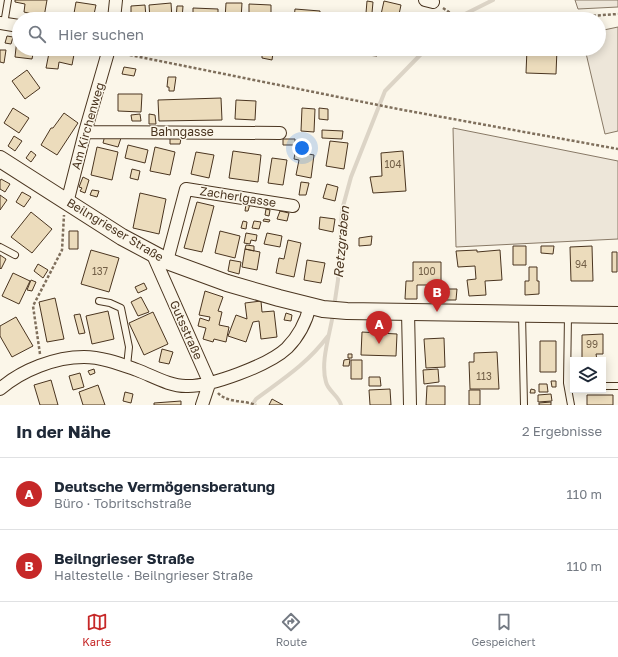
<!DOCTYPE html>
<html lang="de">
<head>
<meta charset="utf-8">
<style>
	:root { --surface:#fff; --page:#f6f6f7; --text:#1f2937; --muted:#747a83; --line:#e0e1e3; --accent:#c62828 }
	body { margin:0; font-family:"Golos Text",sans-serif; background:var(--page); color:var(--text) }
	.controls { position:absolute; right:12px; bottom:12px; display:grid; overflow:hidden; border-radius:0px; box-shadow:0 2px 10px #0003 }
	.controls button { width:36px; height:36px; display:grid; place-items:center; padding:0; border:0; border-bottom:1px solid var(--line); background:var(--surface); color:var(--text); font:20px sans-serif }
	.you { position:absolute; left:302px; top:148px; width:14px; height:14px; margin:-10px; border:3px solid #fff; border-radius:50%; background:#1a73e8; box-shadow:0 0 0 6px #1a73e833 }
	.badge { display:grid; place-items:center; width:26px; height:26px; border-radius:50%; background:var(--accent); color:#fff; font-size:13px; font-weight:700 }
	.pin { position:absolute; translate:-50% -33px; filter:drop-shadow(0 1px 2px #0008) }
	.pin::after { content:''; position:absolute; top:21px; width:14px; height:12px; background:inherit; clip-path:polygon(0 0,100% 0,50% 100%) }
	.list { margin:0; padding:0; list-style:none }
	h2 { display:flex; justify-content:space-between; align-items:center; height:52px; margin:0; padding:0 16px; font-size:17px }
	h2 small { font-size:13px; font-weight:400; color:var(--muted) }
	.list li { display:grid; grid-template-columns:26px 1fr auto; gap:12px; align-items:center; box-sizing:border-box; height:72px; padding:0 16px; border-top:1px solid var(--line) }
	.list b { display:block; font-size:15px; white-space:nowrap }
	.list p { margin:0; font-size:13px; white-space:nowrap; color:var(--muted) }
	.list em { font-size:13px; font-style:normal; color:var(--muted) }
	.icon { flex:none; width:22px; height:22px; fill:none; stroke:currentColor; stroke-width:2; stroke-linecap:round; stroke-linejoin:round }
	.map { position:relative; flex:none; width:618px; height:405px; overflow:hidden }
	.search { position:absolute; background:var(--surface); box-shadow:0 2px 10px #0003; left:12px; right:12px; top:12px; height:44px; display:flex; align-items:center; gap:10px; box-sizing:border-box; padding:0 14px; border-radius:22px; color:var(--muted); font-size:15px }
	.sheet { height:196px; background:var(--surface) }
	nav { display:flex; justify-content:space-around; align-items:center; box-sizing:border-box; height:56px; border-top:1px solid var(--line); background:var(--surface); font-size:11px; color:var(--muted) }
	nav a { display:grid; justify-items:center; gap:2px }
	nav .on { color:var(--accent) }
	.map>svg:first-child { display:block }
</style>
</head>
<body>
<div class="map">
<svg width="618" height="405" viewBox="0 0 618 405">
	<rect width="100%" height="100%" fill="#fbf6e9"/>
	<path fill="#ede6d9" stroke="#887966" d="M575 0H618V7L578 9Z
		M618 27V131L605 134 585 49H599V31Z
		M453 128 618 161V239L456 247Z"/>
	<g fill="none" stroke-linecap="round" stroke-linejoin="round">
		<path stroke="#dcd4c6" stroke-width="4" d="M460 19 465 14 493 0
			M334 307 338 280 342 210 351 177 385 91 426 49
			M333 314C330 334 320 362 326 382 328 391 339 396 341 405
			M252 405 256 399C283 379 307 364 328 336"/>
	</g>
	<path fill="#ecdcbc" stroke="#4a3520" d="M15 0H47L44 17 24 12 25 4 15 2Z
		M367 1 373 2 372 13H366Z
		M384 1 401 5 398 19H380Z
		M76 2 96 5 93 19H73Z
		M171 3 172 19H150L149 5Z
		M226 3H242L241 19H225Z
		M249 4 271 5V19H249Z
		M145 5 146 17 131 18V6Z
		M177 6H183L182 19H176Z
		M193 8 218 9V19H193Z
		M295 9 320 11V19H294Z
		M334 14 353 16V19H334Z
		M7 36 13 37 11 44 5 43Z
		M17 39 19 40V49H34L32 59 15 57Z
		M54 49H75L72 65 59 62 58 69 46 68 49 53 53 54Z
		M368 49H378L377 56 367 55Z
		M527 49H557L556 74 526 73Z
		M0 50H6L4 63 0 62Z
		M262 51 273 53 272 60 262 58Z
		M124 67 136 69 134 76 122 74Z
		M27 70 40 88 25 99 12 81Z
		M168 77H176L174 91H169V87H167Z
		M118 94H142L141 112 118 111Z
		M221 98 222 120 159 121 158 100Z
		M236 100 256 101 255 120 235 119Z
		M13 108 29 118 19 133 4 123Z
		M302 108 315 109 314 132 301 131Z
		M319 108 328 109V120L319 119Z
		M64 113 78 123 57 155 41 145 51 128H53Z
		M140 114 141 121H132L131 115Z
		M149 114 155 115 156 124H149Z
		M322 130 343 131 342 139 322 138Z
		M105 135 121 138 118 147 103 143Z
		M14 136 22 141 15 151 8 146Z
		M170 138H181L180 144H170Z
		M283 139H295V145H283Z
		M330 141 348 143 344 169 326 166Z
		M128 145 148 150 145 163 125 158Z
		M97 147 118 152 112 180 91 175Z
		M155 147 175 152 170 175 150 171Z
		M296 147 303 148V153L314 155 311 178 296 175 299 160 294 159Z
		M31 151 36 155 31 162 26 158Z
		M233 151 261 155 258 182 229 178Z
		M403 151 406 191 373 193 370 177 382 176 381 153Z
		M196 152 214 155 209 178 191 174Z
		M272 158 287 160 283 185 268 183Z
		M132 169 140 171 138 180 130 178Z
		M83 177 89 180 85 193 80 191 82 188 79 187Z
		M1 179 10 184 5 192 0 189V181Z
		M301 182 309 183 306 195H299Z
		M327 184 338 187 335 201 323 198Z
		M92 190 99 191 97 197 90 195Z
		M22 192 31 197 24 207 16 202Z
		M140 193 166 199 159 234 133 228Z
		M0 195 7 200 0 210Z
		M197 202 214 206 202 252 184 248Z
		M246 204H250L248 211H245Z
		M266 209 270 210 269 216 265 215Z
		M280 211 289 213 287 221 277 219Z
		M31 212 52 229 32 253 11 237Z
		M320 217 335 219 333 232 319 229Z
		M264 219 270 220 269 222 263 221Z
		M243 221 247 222 246 229 241 228Z
		M254 221 261 222 259 229 252 228Z
		M69 231H78V249H69Z
		M220 231 240 236 235 258 215 253Z
		M246 233 257 235 256 241 251 240 250 244 244 243Z
		M267 233 282 236 280 247 264 244Z
		M372 236 371 245 359 246V238Z
		M288 240 301 243 294 277 276 273 279 258 284 259Z
		M246 245 254 246V251L245 249Z
		M513 246H526V265H513Z
		M541 246H554L553 254 541 253Z
		M592 246 593 281H571L570 247Z
		M245 249 260 252 257 270 242 267Z
		M91 250 119 258 109 292 81 284Z
		M477 250V252L500 250 502 280 485 281 486 295 469 296 467 280 476 279 475 266 458 267 456 251Z
		M612 252H617V272H612Z
		M0 255 6 259 1 269 0 268Z
		M230 260 241 262 239 274 228 271Z
		M307 260 325 263 321 283 304 280Z
		M413 262H441V285H417V299H405L406 281H413Z
		M38 264 48 270 43 278 34 271Z
		M529 267H537V281H539V294L525 295V281H529Z
		M13 273 30 281 19 304 2 296Z
		M31 280 36 282 32 291 27 290Z
		M144 283 147 289 138 293 135 287Z
		M438 289H457L456 300H438Z
		M205 291 223 297 218 311 222 312 219 325 229 327 226 342 214 339 213 342 203 339 206 328 198 326 200 318 209 321 210 317 199 315Z
		M141 297 149 312 138 316 131 302Z
		M55 298 64 339 47 342 39 302Z
		M261 301 262 312 274 311 277 337 261 339 259 321 253 322 246 342 228 336 236 315 247 319 245 303Z
		M108 311 114 339 92 344 86 316Z
		M153 312 168 344 144 355 129 323Z
		M286 313 292 315 291 321 284 320Z
		M80 314 85 333 79 334 74 315Z
		M16 317 33 346 12 357 0 336V326Z
		M362 332 397 334 396 356 361 355Z
		M603 334V354H596L597 360H582V335Z
		M444 338 445 367 426 368 424 339Z
		M540 341H556V372H540Z
		M162 349 173 352 169 364 159 362Z
		M497 352 499 389H470L469 362H474V353Z
		M348 354H352V358H348Z
		M350 359 349 366H343L344 360Z
		M351 360H362V379H351Z
		M94 369 95 373 90 375 88 371Z
		M438 369 439 382 424 384 423 370Z
		M80 373 84 387 73 390 69 376Z
		M369 377H380L381 386H369Z
		M51 380 58 405H40L34 385Z
		M551 381H556V387H552Z
		M539 384H547L548 392H539Z
		M98 385 105 405H83L79 392Z
		M427 386H445V405H426Z
		M390 389 391 405H370L369 390Z
		M531 389 535 390V393H530Z
		M469 390H480V405H469Z
		M125 392 133 394 131 403 123 401Z
		M551 394 552 401 538 402V395Z
		M587 395H613V405H587Z
		M272 399 283 405H269Z
		M181 401V405H154V403Z
		M551 402V405H539V403Z"/>
	<g fill="none" stroke-linecap="round" stroke-linejoin="round">
		<defs>
			<path id="lane" d="M4 24 8 0
				M0 247 15 255
				M99 301 110 303 121 308 129 347 127 366
				M522 314 524 405
				M568 315 567 383 571 405
				M603 386H618"/>
			<path id="street" d="M425 0 433 2
				M114 19 116 0
				M0 23 19 26
				M85 132 280 133
				M67 203 85 132 109 49
				M153 255 207 377 209 384 202 405
				M167 261 186 189 293 206
				M408 312 410 405
				M0 389C22 370 55 357 84 357 102 357 120 364 137 370 153 376 169 386 186 386 210 387 269 365 287 348 299 336 306 322 310 306"/>
			<path id="secondary" d="M0 159 122 237 167 261 227 283 279 298 323 309 347 311 618 315"/>
		</defs>
		<use href="#lane" stroke="#4a3520" stroke-width="8"/>
		<use href="#street" stroke="#4a3520" stroke-width="14"/>
		<use href="#secondary" stroke="#4a3520" stroke-width="18"/>
		<path stroke="#7f6f5c" stroke-width="2.5" stroke-dasharray="3 2" stroke-linecap="butt" d="M443 8 459 19
			M548 19 618 14
			M120 53 398 109 618 149
			M40 354 33 306 62 250 64 215
			M218 393C227 403 244 400 256 405"/>
		<use href="#lane" stroke="#fbf6e9" stroke-width="6"/>
		<use href="#street" stroke="#fbf6e9" stroke-width="12"/>
		<use href="#secondary" stroke="#fbf6e9" stroke-width="16"/>
	</g>
	<g text-anchor="middle" stroke-width="3" stroke-linejoin="round" paint-order="stroke">
		<g font-size="10" fill="#725f47">
			<text x="393" y="168">104</text>
			<text x="581" y="268">94</text>
			<text x="100" y="275">137</text>
			<text x="427" y="275">100</text>
			<text x="592" y="348">99</text>
			<text x="484" y="380">113</text>
		</g>
		<g font-size="12" fill="#4a3520" stroke="#fbf6e9">
			<text transform="translate(88 126) rotate(-74)" y="4">Am Kirchenweg</text>
			<text x="182" y="136">Bahngasse</text>
			<text transform="translate(238 197) rotate(9)" y="4">Zacherlgasse</text>
			<text transform="translate(115 230) rotate(31)" y="4">Beilngrieser Straße</text>
			<text transform="translate(186 330) rotate(66)" y="4">Gutsstraße</text>
		</g>
		<g font-size="13" font-style="italic" fill="#4a3520" stroke="#fbf6e9">
			<text transform="translate(341 242) rotate(-85)" y="5">Retzgraben</text>
		</g>
	</g>
</svg>
<div class="controls">
<button><svg class="icon" aria-label="layers" viewBox="0 0 24 24"><path d="M12 4l9 5-9 5-9-5zM3 14l9 5 9-5"/></svg></button>
</div>
<div class="you"></div>
<div class="pin badge" style="left:379px;top:344px">A</div>
<div class="pin badge" style="left:437px;top:312px">B</div>
<div class="search"><svg class="icon" aria-label="search" viewBox="0 0 24 24"><circle cx="10" cy="10" r="6"/><path d="M15 15l6 6"/></svg>Hier suchen</div>
</div>
<section class="sheet">
<h2>In der Nähe<small>2 Ergebnisse</small></h2>
<ul class="list">
<li><span class="badge">A</span><div><b>Deutsche Vermögensberatung</b><p>Büro · Tobritschstraße</p></div><em>110 m</em></li>
<li><span class="badge">B</span><div><b>Beilngrieser Straße</b><p>Haltestelle · Beilngrieser Straße</p></div><em>110 m</em></li>
</ul>
</section>
<nav>
<a class="on"><svg class="icon" aria-label="map" viewBox="0 0 24 24"><path d="M3 6l6-2 6 2 6-2v14l-6 2-6-2-6 2zM9 4v14M15 6v14"/></svg>Karte</a>
<a><svg class="icon" aria-label="directions" viewBox="0 0 24 24"><path d="M12 3l9 9-9 9-9-9zM9 14v-3h6M13 9l2 2-2 2"/></svg>Route</a>
<a><svg class="icon" aria-label="saved" viewBox="0 0 24 24"><path d="M7 4h10v16l-5-4-5 4z"/></svg>Gespeichert</a>
</nav>
</body>
</html>
